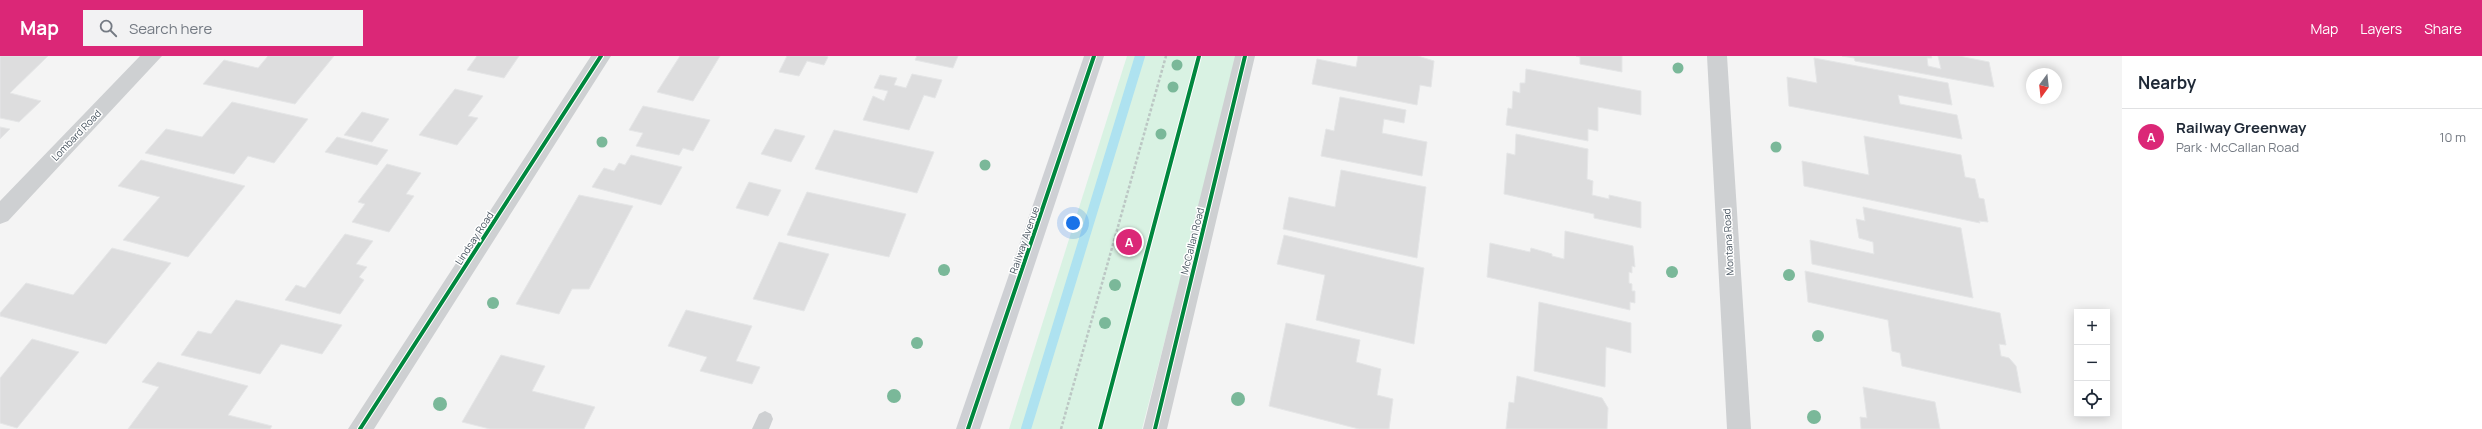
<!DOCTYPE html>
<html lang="en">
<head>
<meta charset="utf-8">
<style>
	:root { --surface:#fff; --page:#f2f2f3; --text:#1f2937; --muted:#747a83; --line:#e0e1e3; --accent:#db2777 }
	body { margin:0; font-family:Manrope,sans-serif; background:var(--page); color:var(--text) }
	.controls { position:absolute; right:12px; bottom:12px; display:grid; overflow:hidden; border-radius:0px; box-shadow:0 2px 10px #0003 }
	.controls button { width:36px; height:36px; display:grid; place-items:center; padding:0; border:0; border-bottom:1px solid var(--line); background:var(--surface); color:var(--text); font:20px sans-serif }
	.compass { position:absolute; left:2026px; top:12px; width:36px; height:36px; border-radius:50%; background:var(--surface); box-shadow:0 2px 10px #0003; rotate:195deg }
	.you { position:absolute; left:1073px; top:167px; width:14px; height:14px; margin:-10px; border:3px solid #fff; border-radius:50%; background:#1a73e8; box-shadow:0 0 0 6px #1a73e833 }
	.badge { display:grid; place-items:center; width:26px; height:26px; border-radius:50%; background:var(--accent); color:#fff; font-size:13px; font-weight:700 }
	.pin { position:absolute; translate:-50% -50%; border:2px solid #fff; box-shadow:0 1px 4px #0006 }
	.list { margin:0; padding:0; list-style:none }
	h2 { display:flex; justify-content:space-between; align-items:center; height:52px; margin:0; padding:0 16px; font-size:17px }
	h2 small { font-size:13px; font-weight:400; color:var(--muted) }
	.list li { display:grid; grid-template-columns:26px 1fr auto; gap:12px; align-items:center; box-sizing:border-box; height:56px; padding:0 16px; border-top:1px solid var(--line) }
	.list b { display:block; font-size:15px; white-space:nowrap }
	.list p { margin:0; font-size:13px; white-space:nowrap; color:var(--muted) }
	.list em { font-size:13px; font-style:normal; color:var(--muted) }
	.icon { flex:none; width:22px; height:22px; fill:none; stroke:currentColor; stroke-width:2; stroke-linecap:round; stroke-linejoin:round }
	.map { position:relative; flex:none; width:2122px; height:373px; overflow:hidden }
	header { display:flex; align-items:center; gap:24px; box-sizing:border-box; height:56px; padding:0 20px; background:var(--accent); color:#fff }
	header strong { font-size:19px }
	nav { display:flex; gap:22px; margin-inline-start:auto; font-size:14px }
	.search { width:280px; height:36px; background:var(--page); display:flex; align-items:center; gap:10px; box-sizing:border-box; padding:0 14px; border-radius:0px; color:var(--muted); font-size:15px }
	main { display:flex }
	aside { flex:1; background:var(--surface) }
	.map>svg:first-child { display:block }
</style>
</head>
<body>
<header>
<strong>Map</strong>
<div class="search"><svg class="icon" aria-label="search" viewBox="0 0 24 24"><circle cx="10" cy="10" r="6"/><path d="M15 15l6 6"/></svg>Search here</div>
<nav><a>Map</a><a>Layers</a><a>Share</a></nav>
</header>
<main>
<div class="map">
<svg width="2122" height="373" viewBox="0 0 2122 373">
	<rect width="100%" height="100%" fill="#f4f4f4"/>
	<path fill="#d9f2e3" d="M1127 0H1238L1142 373H1009Z"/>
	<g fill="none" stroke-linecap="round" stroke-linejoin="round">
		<path stroke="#aee2f0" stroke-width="10" d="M1026 373 1140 0"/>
	</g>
	<path fill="#ddddde" stroke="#e5e6e7" d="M0 0H48L10 37 41 45 19 66 0 62Z
		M268 0H334L295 48 203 28 224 4 258 12Z
		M477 0H519L504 22 467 14Z
		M680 0H720L693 45 657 36Z
		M787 0H825L828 1 824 9 807 5 799 20 779 16Z
		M917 0H958L953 12 915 4Z
		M1358 0H1418L1434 5 1431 31 1420 29 1417 49 1312 28 1317 3 1356 11Z
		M1576 0H1622V16L1580 8V1Z
		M1842 0H1931L1932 2H1927L1928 10 1941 13 1938 0H1959L1989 6 1994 31 1855 5 1854 2Z
		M1814 2 1948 27 1952 49 1898 39 1900 48 1957 59 1962 83 1789 50 1787 21 1817 27Z
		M1526 13 1641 35V59L1598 51V75L1588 73V85L1506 69 1508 52 1512 53 1513 35 1520 37V27H1525Z
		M912 18 942 24 935 42 924 39 909 74 863 64 873 40 884 45 888 35 874 32 880 19 897 22 894 29 906 32Z
		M455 33 483 40 468 60 478 62 457 89 419 79Z
		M1340 41 1406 54 1404 67 1384 63 1382 77 1427 86 1422 120 1321 100 1326 73 1334 75Z
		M232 46 308 63 274 107 248 100 234 118 145 97 166 73 202 81Z
		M643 50 710 64 693 95 683 92 679 99 636 90 643 77 629 74Z
		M362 56 389 63 372 86 344 79Z
		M0 71 10 73 0 83Z
		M775 73 805 80 791 106 761 98Z
		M834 74 934 96 917 137 815 113Z
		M1516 78 1588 93 1587 123 1593 125 1592 139 1609 143V139L1641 146V172L1594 162V158L1504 138 1507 97 1515 99Z
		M1864 80 1961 99 1965 121 1975 123 1979 142 1984 143 1988 166 1979 165 1980 167 1804 130 1802 105 1869 119Z
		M337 81 388 94 377 109 325 96Z
		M631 99 682 111 661 149 592 131 604 112 614 115 619 107 625 109Z
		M141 104 245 130 188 201 123 184 160 141 118 130Z
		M387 108 421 117 406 138 414 140 389 176 352 166 365 148 358 146Z
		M1341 114 1426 131 1417 202 1283 173 1289 141 1335 151Z
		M749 126 781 134 768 160 736 152Z
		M807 136 906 158 889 201 787 179Z
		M579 139 633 150 589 233H572L559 258 516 248Z
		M1863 151 1961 172 1973 242 1812 208 1810 184 1874 198 1873 186 1859 182 1856 163 1865 165Z
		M1565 175 1633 190 1635 211 1632 210V217L1629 216V227L1632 228V235H1635V247L1630 246V254L1487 221 1490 187 1530 196 1531 192 1552 198V200L1564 203Z
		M345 178 373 185 356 208 367 211 359 221 364 224 340 258 285 244 296 229 305 232Z
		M1284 179 1424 212 1414 288 1316 264 1325 219 1277 208Z
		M779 186 829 198 804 255 753 243Z
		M112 192 171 207 106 288 0 260V257L26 227 73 239Z
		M1805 215 2000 257 2006 289 1999 288 2001 300 2009 302 2016 310 2021 337 1902 310 1900 297 1892 295 1888 264 1808 246Z
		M236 244 342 269 322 298 281 288 260 318 181 299 198 275 211 278Z
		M1539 246 1631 267V297L1606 291 1605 331 1534 315Z
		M686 254 752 270 736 305 760 311 752 328 700 315 707 301 668 290Z
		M1286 267 1360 284 1356 306 1381 313 1377 339 1393 343 1389 373H1359L1269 350Z
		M32 283 79 296 17 372 0 367V322Z
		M501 299 545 310 532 335 595 351 584 373H490L462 366Z
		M158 306 248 330 228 359 272 370 270 373H128L159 331 142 326Z
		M1517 320 1602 342 1608 352 1607 373H1506L1509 346 1514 347Z
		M1863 331 1935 346 1940 373H1861L1860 361 1867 362Z"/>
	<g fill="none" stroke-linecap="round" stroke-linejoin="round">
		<path stroke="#bcc7c4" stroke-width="2.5" stroke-dasharray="3 2" stroke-linecap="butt" d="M1061 373 1166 0"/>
		<path fill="#ced0d2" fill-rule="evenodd" d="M765 355 771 358 773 363 769 373H752L759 358Z"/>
		<path fill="#ced0d2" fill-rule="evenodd" d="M140 0H162L8 165 0 168V145Z
			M591 0H611L374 373H348Z
			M1235 0H1255L1167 373H1143Z
			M1707 0H1727L1751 373H1727Z"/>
		<path fill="#ced0d4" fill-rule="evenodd" d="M1084 0H1104L980 373H956Z"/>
		<defs>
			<path id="cycleway" d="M360 373 601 0
				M968 373 1094 0
				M1100 373 1199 0
				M1155 373 1245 0"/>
		</defs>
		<use href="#cycleway" stroke="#fff" stroke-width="6"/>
		<use href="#cycleway" stroke="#00873e" stroke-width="4"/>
	</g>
	<g fill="#7ab899">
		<circle cx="1177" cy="9" r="5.5"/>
		<circle cx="1678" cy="12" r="5.5"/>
		<circle cx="1173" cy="31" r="5.5"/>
		<circle cx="1161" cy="78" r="5.5"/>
		<circle cx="602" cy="86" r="5.5"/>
		<circle cx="1776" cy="91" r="5.5"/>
		<circle cx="985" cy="109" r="5.5"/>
		<circle cx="1130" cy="184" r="6"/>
		<circle cx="944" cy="214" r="6"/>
		<circle cx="1672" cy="216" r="6"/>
		<circle cx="1789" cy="219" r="6"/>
		<circle cx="1115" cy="229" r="6"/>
		<circle cx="493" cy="247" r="6"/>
		<circle cx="1105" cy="267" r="6"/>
		<circle cx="1818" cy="280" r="6"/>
		<circle cx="917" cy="287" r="6"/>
		<circle cx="894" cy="340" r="7"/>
		<circle cx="1238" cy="343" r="7"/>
		<circle cx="440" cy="348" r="7"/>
		<circle cx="1814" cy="361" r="7"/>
	</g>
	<g text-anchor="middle" stroke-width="3" stroke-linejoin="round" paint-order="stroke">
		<g font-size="10" fill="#4a5661" stroke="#fff">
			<text transform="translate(76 79) rotate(-46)" y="4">Lombard Road</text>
			<text transform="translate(474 182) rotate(-57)" y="4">Lindsay Road</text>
			<text transform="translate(1024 184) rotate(-71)" y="4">Railway Avenue</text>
			<text transform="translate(1192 185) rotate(-76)" y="4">McCallan Road</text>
			<text transform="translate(1728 186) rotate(-93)" y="4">Montana Road</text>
		</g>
	</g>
</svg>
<div class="controls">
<button>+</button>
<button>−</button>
<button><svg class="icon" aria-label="locate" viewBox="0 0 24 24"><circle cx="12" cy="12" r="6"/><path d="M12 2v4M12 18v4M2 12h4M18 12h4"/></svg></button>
</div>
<svg class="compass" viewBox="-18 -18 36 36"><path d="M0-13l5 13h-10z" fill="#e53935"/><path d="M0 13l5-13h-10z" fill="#747a83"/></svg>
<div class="you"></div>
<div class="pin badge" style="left:1129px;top:186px">A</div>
</div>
<aside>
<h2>Nearby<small></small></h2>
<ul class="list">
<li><span class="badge">A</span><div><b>Railway Greenway</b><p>Park · McCallan Road</p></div><em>10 m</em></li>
</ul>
</aside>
</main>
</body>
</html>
